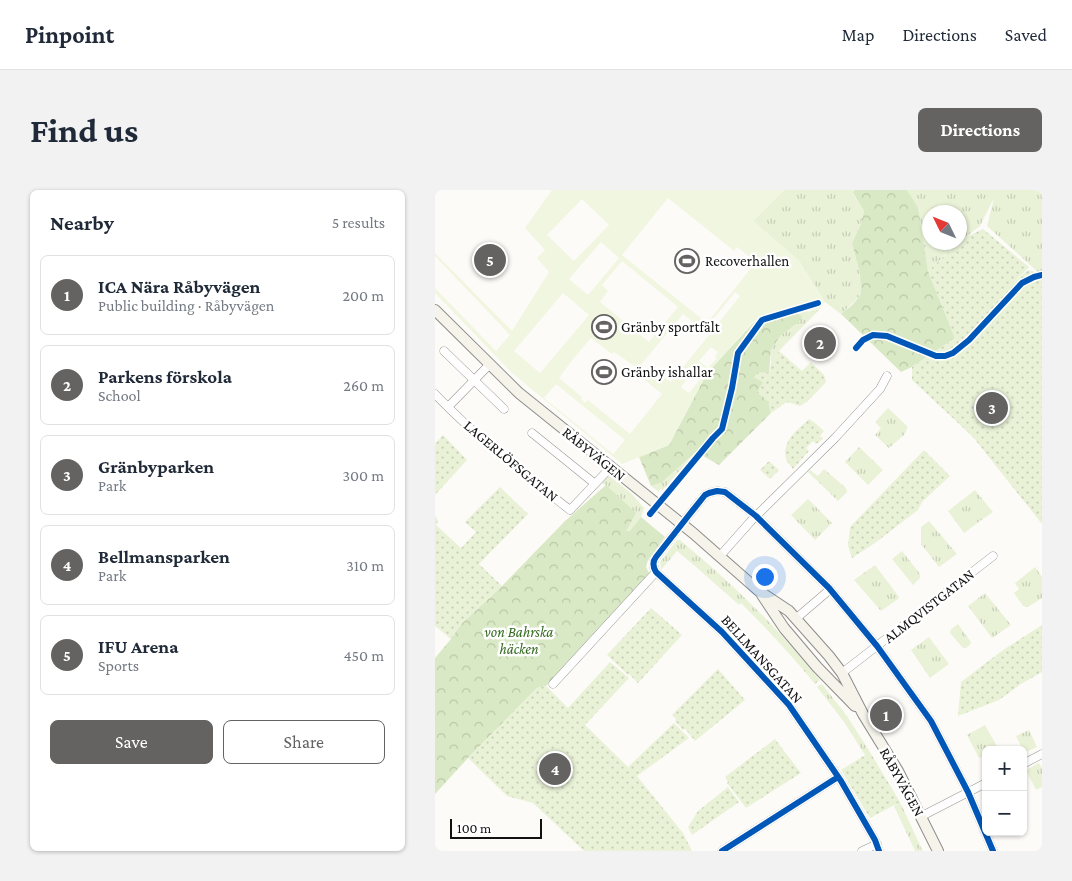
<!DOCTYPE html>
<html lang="en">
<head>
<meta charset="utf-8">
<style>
	:root { --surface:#fff; --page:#f2f2f3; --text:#1f2937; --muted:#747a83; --line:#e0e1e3; --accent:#646362 }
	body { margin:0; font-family:"Crimson Pro",serif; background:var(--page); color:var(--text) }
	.controls { position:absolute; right:15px; bottom:15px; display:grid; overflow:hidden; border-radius:8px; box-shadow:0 1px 4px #0004 }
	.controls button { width:45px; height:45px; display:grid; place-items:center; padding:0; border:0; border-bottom:1px solid var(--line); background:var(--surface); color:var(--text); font:25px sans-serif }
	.compass { position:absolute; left:487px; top:15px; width:45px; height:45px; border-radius:50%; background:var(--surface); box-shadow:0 1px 4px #0004; rotate:313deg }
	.scale { position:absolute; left:15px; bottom:12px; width:92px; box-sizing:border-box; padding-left:5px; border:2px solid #111; border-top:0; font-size:14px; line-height:18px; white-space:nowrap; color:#111; -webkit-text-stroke:4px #fff; paint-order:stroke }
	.you { position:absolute; left:329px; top:386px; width:18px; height:18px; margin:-12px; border:4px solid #fff; border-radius:50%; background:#1a73e8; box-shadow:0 0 0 8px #1a73e833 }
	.badge { display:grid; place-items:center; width:32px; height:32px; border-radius:50%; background:var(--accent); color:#fff; font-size:16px; font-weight:700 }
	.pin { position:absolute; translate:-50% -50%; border:2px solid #fff; box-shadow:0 1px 5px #0006 }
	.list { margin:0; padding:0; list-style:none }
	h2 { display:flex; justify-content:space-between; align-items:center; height:65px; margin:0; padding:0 20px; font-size:21px }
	h2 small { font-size:16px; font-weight:400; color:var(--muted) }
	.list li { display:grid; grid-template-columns:32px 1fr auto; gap:15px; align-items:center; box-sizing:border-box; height:80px; margin:0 10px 10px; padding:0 10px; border:1px solid var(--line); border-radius:8px }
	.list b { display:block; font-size:19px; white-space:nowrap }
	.list p { margin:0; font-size:16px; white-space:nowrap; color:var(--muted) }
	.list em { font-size:16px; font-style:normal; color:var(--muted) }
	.actions { display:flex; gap:10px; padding:15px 20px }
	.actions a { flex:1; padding:11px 0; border:1px solid var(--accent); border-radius:8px; text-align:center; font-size:18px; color:var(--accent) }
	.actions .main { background:var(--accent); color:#fff }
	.map { position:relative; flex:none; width:607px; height:661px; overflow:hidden; border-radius:8px }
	header { display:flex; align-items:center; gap:30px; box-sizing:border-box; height:70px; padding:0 25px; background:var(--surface); border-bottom:1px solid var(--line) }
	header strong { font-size:24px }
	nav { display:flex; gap:28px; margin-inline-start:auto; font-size:18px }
	.intro { display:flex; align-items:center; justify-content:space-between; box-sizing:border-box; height:120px; padding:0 30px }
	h1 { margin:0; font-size:35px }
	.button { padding:12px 22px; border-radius:8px; background:var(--accent); color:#fff; font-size:18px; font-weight:700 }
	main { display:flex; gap:30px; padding:0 30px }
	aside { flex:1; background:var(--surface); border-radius:8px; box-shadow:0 1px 4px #0004 }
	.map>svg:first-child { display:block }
</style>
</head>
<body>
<header>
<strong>Pinpoint</strong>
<nav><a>Map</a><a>Directions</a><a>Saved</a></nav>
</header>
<div class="intro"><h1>Find us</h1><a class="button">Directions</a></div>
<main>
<aside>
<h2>Nearby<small>5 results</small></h2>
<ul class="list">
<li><span class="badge">1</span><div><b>ICA Nära Råbyvägen</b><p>Public building · Råbyvägen</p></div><em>200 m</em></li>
<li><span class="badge">2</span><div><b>Parkens förskola</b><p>School</p></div><em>260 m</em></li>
<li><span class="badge">3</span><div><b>Gränbyparken</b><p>Park</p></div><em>300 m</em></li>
<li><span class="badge">4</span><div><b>Bellmansparken</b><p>Park</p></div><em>310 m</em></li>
<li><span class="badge">5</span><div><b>IFU Arena</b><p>Sports</p></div><em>450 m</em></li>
</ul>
<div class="actions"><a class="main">Save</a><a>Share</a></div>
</aside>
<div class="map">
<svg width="607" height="661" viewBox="0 0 607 661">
	<defs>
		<pattern id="grass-tufts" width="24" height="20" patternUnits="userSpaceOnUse" patternTransform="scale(1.25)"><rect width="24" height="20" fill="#e9f2d7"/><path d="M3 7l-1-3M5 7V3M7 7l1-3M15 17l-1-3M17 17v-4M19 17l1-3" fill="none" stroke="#c7ceb8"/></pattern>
		<pattern id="forest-crowns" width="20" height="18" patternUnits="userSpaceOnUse" patternTransform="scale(1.25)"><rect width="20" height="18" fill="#dae9c5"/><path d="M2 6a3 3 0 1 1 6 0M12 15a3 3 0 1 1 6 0" fill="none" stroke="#bac7a8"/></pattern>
		<pattern id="park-dots" width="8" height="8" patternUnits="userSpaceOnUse" patternTransform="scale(1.25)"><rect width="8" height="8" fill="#e9f2d7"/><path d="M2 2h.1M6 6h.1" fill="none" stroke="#c7ceb8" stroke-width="1.8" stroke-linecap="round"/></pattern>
	</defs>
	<rect width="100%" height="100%" fill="#fdfbf7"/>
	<path fill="url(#grass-tufts)" d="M349 0H420L418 4 429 21 426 34 417 53 425 84 426 105 406 124 390 112 364 71 318 31Z
		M472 0H607V82L604 83 552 36 559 8 545 36 524 52V22H494V52H524L493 81 483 17Z
		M384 120 344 161 336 174V159L348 143 363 133 367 126 361 123Z
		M453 218 473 237 469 245 454 258 440 245 446 238 440 232Z
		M424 257 448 280 433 295 410 272Z
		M261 262 228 300 225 299 224 302 216 296 226 293Z
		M389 279 411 298 412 302 403 311 373 282 375 280 383 286Z
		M174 285 197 304 209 318 206 327 195 342H191L173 298 167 292Z
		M540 300 558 322 545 331 529 343 513 321Z
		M373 309 397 333 380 350 356 325Z
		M494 331 522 364 504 377 486 354V337Z
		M242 350H245C270 371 294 392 317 415 341 438 363 464 385 490L380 494C357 466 332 439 306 413L304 415 260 376 242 361 226 380 225 372Z
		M467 361 485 384V388L478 395 457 369Z
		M440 375 464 407 463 409 446 421 419 390Z
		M600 377 607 387V408L593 417 588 416 579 403 584 399 580 393Z
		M550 403 576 435 557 448 533 416Z
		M523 434 536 452 535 455 531 458H528L515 443 516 439Z
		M494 447 514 474 495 488 476 460Z
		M387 494 412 526 435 562 430 565 409 532 382 497Z
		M550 535 563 558 560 560H551V565L544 568 532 545Z
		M594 540 602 557 589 563 581 546Z
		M604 573 607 578V597L601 600 591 580Z
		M465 612 485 655 488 661H480L459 616Z"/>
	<path fill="url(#forest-crowns)" d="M420 0H472L483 17 493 81 520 148 477 177 466 182 406 124 417 115 426 105 425 84 417 53 426 34 429 21 418 3Z
		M361 123 367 126 363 133 348 143 336 159 334 184 319 187 329 192 336 223 284 275 261 262 226 293 216 296 204 267 234 255 272 183 322 129Z
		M171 295 201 323 191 341H195L206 327 230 347 213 370 211 377 215 385 111 496 102 498 33 568 0 604V468L16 449 26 434 67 396 130 331Z"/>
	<path fill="url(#park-dots)" d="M548 39 594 77 577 94 593 80 604 83 607 82V334L538 247 477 190V177L520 148 493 81 529 48Z
		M344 161 367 181 376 172 389 185 391 192 373 211 365 216 352 212 336 223 333 212 322 202 328 192 319 187 323 182 334 183 336 174Z
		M374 229 379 232 389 241 385 246 388 249 381 254 378 251 371 258 374 261 358 279C356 276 352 272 351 269 346 252 363 239 374 229Z
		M8 245 32 270 0 305V254Z
		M489 260 515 286 487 312 483 320 440 353 417 368 413 356 415 337Z
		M334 271 344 280 335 289 325 280Z
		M65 297 93 324 44 374 67 396 26 434 16 449 0 436V325L3 331 1 335 26 358 41 342 30 332Z
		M216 418 247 445 203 493 194 484 193 485 172 465Z
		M607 435V482L586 494 564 510 523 526 526 492 568 460Z
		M175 472 194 488 150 535 193 577 239 533 254 548 202 586 248 643 257 661H149L98 613 72 606 33 568 102 498 111 496 133 518Z
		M283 479 310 510 260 551 250 539 248 540 240 531 241 529 237 525Z
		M340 549 366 583 311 618 292 593 293 592 290 587Z
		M435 562 465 612 435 628 406 580Z
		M293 597 304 612 257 645 253 637 263 621Z"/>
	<path fill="#f1f6e1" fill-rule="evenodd" d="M117 0H349L318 31 364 71 390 112 384 120 321 129 272 183 234 255 187 274 76 182 0 103V98L61 161 75 145 0 66V63L77 141 114 82 102 68 110 60 90 38ZM233 8 299 61 302 57 321 72 272 133 187 65ZM147 9 174 35 139 71 112 45ZM166 52 184 68 153 105 134 89ZM187 71 243 117 214 152 165 112 173 101 167 95ZM300 102 305 106 281 136 276 132ZM128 103 154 125 105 183 79 161ZM248 124 274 145 236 192 215 176 206 187 227 204 195 244 153 210 150 213 146 209 147 207 124 188 139 168 156 148 177 164 179 162 201 177 205 176ZM276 157 283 162 280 167 282 168 273 178 264 171ZM264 174 272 180 254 203 246 197ZM121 194 190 250 178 264 109 208Z
		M109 567 131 588 120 599 99 578Z"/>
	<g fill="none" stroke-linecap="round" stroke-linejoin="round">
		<defs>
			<path id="street" d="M9 161 69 219
				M0 204C41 247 88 283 135 320L176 277
				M13 217 55 174
				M97 243 159 293
				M285 366 316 331 400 248 445 199 452 186
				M364 426 392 402
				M407 483 558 366
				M118 494 221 382
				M588 574 607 564
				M487 626 551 593
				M287 661 403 587
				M427 661 442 654
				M444 661 440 650 406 591 354 515 287 442 221 382C218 377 217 372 221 367L254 325 270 305 274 303 282 301 290 302 321 326 394 398 442 456 496 531 533 602 558 661"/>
			<path id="secondary" d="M0 120 84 203 258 343 324 401 354 421 394 466 407 483 428 524 463 581 503 661
				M327 405 349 438 382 477 420 516"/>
		</defs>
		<use href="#street" stroke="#979695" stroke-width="9"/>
		<use href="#secondary" stroke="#8e8d8b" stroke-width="12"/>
		<use href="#street" stroke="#fffefe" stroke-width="8"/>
		<use href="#secondary" stroke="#f6f3eb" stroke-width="10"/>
		<defs>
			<path id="cycleway" d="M421 158 428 150 438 145 452 146 501 166H510L518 163 534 150 587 93 599 87 607 85
				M215 324 278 248 287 239 297 198 303 163 327 130 383 113
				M287 661 403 587
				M444 661 440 650 406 591 354 515 287 442 221 382C218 377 217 372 221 367L254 325 270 305 274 303 282 301 290 302 321 326 394 398 442 456 496 531 533 602 558 661"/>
		</defs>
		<use href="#cycleway" stroke="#fff" stroke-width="9"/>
		<use href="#cycleway" stroke="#0057b8" stroke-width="6"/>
	</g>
	<defs>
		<symbol id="stadium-ring" viewBox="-11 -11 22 22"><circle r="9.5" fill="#fff" stroke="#646362" stroke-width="1.5"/><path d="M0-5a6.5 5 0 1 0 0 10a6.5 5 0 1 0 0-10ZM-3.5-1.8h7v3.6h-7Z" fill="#646362"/></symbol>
	</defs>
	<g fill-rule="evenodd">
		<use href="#stadium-ring" x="238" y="57" width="28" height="28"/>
		<use href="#stadium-ring" x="155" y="123" width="28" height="28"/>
		<use href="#stadium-ring" x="155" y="168" width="28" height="28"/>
	</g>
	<g text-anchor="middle" stroke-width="5" stroke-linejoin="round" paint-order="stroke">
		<g font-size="15" fill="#111" stroke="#fff" text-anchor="start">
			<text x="270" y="76">Recoverhallen</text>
			<text x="186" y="142">Gränby sportfält</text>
			<text x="186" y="187">Gränby ishallar</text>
		</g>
		<g font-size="15" fill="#111" stroke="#fff">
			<text transform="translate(159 264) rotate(39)" y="5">RÅBYVÄGEN</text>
			<text transform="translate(76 271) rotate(40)" y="5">LAGERLÖFSGATAN</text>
			<text transform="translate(494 416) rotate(-38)" y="5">ALMQVISTGATAN</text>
			<text transform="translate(327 469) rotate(48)" y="5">BELLMANSGATAN</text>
			<text transform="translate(467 592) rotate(61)" y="5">RÅBYVÄGEN</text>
		</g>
		<g font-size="15" font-style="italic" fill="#356a20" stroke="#fff">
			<text x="84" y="447">von Bahrska<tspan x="84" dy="17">häcken</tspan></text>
		</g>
	</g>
</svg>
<div class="controls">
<button>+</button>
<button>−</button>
</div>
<svg class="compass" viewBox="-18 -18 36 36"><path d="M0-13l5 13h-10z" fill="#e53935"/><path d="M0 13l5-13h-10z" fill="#747a83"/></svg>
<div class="scale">100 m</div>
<div class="you"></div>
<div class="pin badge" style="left:451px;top:525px">1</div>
<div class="pin badge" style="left:385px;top:153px">2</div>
<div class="pin badge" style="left:557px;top:218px">3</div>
<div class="pin badge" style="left:120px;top:579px">4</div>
<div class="pin badge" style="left:55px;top:70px">5</div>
</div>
</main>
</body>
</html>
